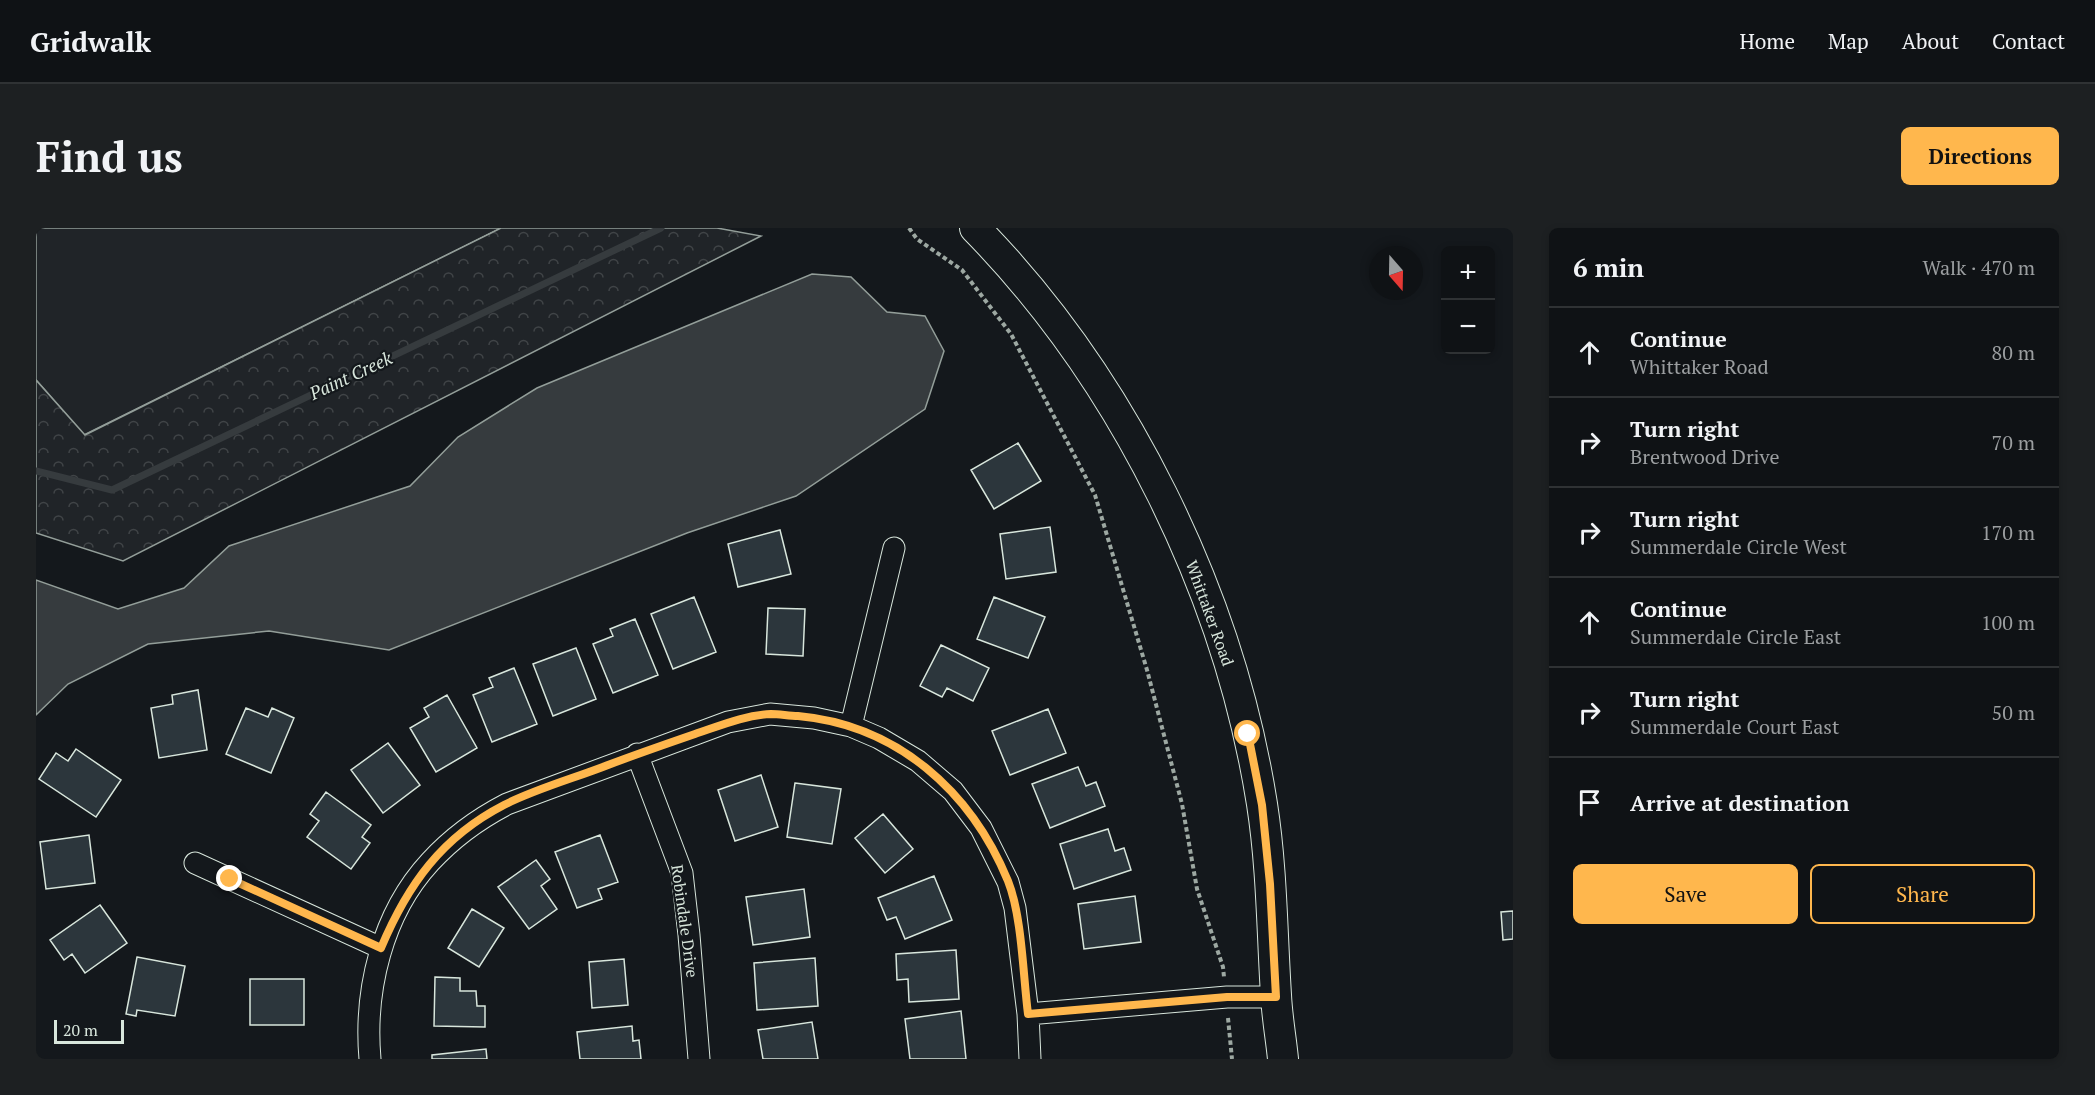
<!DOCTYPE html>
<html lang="en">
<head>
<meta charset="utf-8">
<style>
	:root { --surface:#0f1215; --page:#1d2022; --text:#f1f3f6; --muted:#9b9ea0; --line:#2f3234; --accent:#ffb74d }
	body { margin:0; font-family:"PT Serif",serif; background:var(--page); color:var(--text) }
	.controls { position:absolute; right:18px; top:18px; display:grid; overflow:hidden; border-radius:9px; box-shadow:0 3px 9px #0003 }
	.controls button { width:54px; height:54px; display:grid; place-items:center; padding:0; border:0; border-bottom:2px solid var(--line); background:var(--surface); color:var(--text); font:30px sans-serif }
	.compass { position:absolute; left:1333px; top:18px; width:54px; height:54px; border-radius:50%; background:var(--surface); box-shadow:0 3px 9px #0003; rotate:160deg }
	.scale { position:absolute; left:18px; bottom:15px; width:70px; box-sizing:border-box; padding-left:6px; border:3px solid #d8e6dc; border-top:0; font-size:16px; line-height:21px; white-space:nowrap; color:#d8e6dc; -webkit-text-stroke:4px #14181c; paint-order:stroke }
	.stop { position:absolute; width:18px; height:18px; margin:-14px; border:4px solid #ffb74d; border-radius:50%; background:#fff }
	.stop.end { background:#ffb74d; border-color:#fff; box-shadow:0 2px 6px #0008 }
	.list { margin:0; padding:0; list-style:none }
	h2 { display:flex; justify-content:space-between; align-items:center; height:78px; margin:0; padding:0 24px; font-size:26px }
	h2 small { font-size:20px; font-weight:400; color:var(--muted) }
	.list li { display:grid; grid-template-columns:39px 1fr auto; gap:18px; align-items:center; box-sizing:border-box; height:90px; padding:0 24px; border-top:2px solid var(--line) }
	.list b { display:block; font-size:22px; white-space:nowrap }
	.list p { margin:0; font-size:20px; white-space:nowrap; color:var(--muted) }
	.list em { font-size:20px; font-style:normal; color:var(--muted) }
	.actions { display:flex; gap:12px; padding:18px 24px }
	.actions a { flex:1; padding:14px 0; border:2px solid var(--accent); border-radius:9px; text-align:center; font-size:21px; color:var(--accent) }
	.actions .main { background:var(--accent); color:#111 }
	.icon { flex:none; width:33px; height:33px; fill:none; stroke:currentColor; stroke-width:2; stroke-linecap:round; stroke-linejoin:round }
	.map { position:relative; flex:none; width:1477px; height:831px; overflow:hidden; border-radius:9px }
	header { display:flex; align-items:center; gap:36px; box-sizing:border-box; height:84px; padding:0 30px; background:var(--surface); border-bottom:2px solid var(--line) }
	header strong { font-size:28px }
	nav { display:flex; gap:33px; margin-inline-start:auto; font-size:21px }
	.intro { display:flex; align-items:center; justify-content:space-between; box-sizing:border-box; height:144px; padding:0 36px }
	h1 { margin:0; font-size:42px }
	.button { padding:15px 27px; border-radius:9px; background:var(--accent); color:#111; font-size:21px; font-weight:700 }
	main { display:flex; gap:36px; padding:0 36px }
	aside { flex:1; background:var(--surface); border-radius:9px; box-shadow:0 3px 9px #0003 }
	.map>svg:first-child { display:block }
</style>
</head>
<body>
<header>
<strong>Gridwalk</strong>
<nav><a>Home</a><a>Map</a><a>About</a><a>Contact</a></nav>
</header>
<div class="intro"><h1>Find us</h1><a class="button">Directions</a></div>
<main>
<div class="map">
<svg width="1477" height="831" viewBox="0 0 1477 831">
	<defs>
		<pattern id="forest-crowns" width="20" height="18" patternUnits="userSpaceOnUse" patternTransform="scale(1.5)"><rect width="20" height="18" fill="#202428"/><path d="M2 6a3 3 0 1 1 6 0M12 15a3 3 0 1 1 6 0" fill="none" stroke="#404447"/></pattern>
	</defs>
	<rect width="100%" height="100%" fill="#14181c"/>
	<path fill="#202428" stroke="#939e99" stroke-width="1.5" d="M0 0H465L48 207 0 152Z"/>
	<path fill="url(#forest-crowns)" stroke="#939e99" stroke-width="1.5" d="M465 0H681L725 8 87 333 0 305V152L49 207Z"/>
	<path fill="#363b3e" stroke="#939e99" stroke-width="1.5" d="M776 46 815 49 851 84 889 88 908 123 889 181 760 268 651 305 353 422 233 403 112 416 32 456 0 487V352L82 381 148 360 193 318 374 258 422 209 501 160Z"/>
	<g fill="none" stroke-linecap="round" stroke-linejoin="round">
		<path stroke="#363b3e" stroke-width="7" d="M0 243 76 262 625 0"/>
	</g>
	<path fill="#2c363c" stroke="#d8e6dc" stroke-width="1.5" d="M982 215 1005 253 958 281 935 242Z
		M1014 299 1020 344 970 351 964 306Z
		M744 302 755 346 702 359 692 316Z
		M658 369 680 424 637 441 615 386Z
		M958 369 1009 389 992 430 941 411Z
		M732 380 769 381 767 428 730 426Z
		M599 391 622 447 577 465 557 416 577 408 574 401Z
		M905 417 953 440 937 473 911 460 906 469 884 458Z
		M540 420 560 471 517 488 497 436Z
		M478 440 501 496 456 514 437 467 457 459 453 450Z
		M162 462 171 522 123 530 115 480 137 476 136 467Z
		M411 467 441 520 400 544 374 500 393 489 388 480Z
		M210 480 232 489 236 480 258 490 235 545 190 526Z
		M1012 481 1030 525 974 547 956 503Z
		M352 515 384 557 347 585 315 542Z
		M40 521 85 552 60 589 3 551 20 525 32 533Z
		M1042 539 1050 558 1060 554 1069 578 1014 600 996 556Z
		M725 547 742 599 699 613 682 562Z
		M759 555 805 561 796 616 751 609Z
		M290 564 335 597 326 609 334 615 315 641 271 609 283 593 274 586Z
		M847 586 877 621 849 645 819 610Z
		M1072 601 1079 623 1088 620 1095 642 1038 661 1024 616Z
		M53 607 59 655 10 661 4 614Z
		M564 607 582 654 562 661 566 671 541 680 519 624Z
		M500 632 514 651 505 658 521 681 493 701 462 659Z
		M898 648 916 692 869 711 860 689 851 692 842 670Z
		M768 661 774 709 717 717 710 669Z
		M1099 668 1105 714 1048 721 1042 676Z
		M64 677 91 715 49 745 36 726 28 732 14 712Z
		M436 681 468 700 443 739 412 720Z
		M1477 683V711L1467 712 1465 684Z
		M920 722 923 771 873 774 872 751 861 752 860 726Z
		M101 729 149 738 139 788 101 782 100 788 90 786Z
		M779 730 782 778 721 782 718 735Z
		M588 731 592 777 556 780 553 734Z
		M399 749 424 750V763H440L441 778H449V799L398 798Z
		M214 751H268V797H214Z
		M925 783 930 831H874L869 791Z
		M776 794 782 831H727L722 802Z
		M596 798 597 813 603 812 605 831H544L541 804Z
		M450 821 451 831H396V827Z"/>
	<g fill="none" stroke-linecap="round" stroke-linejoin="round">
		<defs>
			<path id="minor" d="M815 498 858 320
				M601 526 646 645 653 707 663 831
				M159 635 345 720
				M992 786 1191 769H1240
				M334 831C328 762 346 686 394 634 416 610 442 591 471 576L692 494 734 486 778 490 815 498 843 510 882 533 917 563 945 600 972 654 979 680 992 786 994 831"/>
			<path id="secondary" d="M939 0C1088 152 1193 366 1226 576 1236 640 1236 704 1240 767 1241 789 1245 810 1247 831"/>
		</defs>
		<use href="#minor" stroke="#d8e6dc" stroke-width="23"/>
		<use href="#secondary" stroke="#d8e6dc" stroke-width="32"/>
		<path stroke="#9da8a2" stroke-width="4" stroke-dasharray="4.5 3" stroke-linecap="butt" d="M873 0 881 11 926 42 975 106 1059 267 1111 442 1146 576 1161 661 1187 739 1188 749
			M1192 790 1196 831"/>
		<use href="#minor" stroke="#14181c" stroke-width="21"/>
		<use href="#secondary" stroke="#14181c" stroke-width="30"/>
	</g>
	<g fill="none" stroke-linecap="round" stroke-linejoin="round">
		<path stroke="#ffb74d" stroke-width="8" d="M194 651 345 720C372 656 406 609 468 577 499 561 539 550 572 537 601 526 630 516 659 506 683 498 709 487 735 486 744 486 753 488 762 488 861 497 935 563 972 653 986 688 987 747 992 786L1191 769H1240L1234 656 1226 577 1212 506"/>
	</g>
	<g text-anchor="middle" stroke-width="4.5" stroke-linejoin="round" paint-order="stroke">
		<g font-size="16" fill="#d8e6dc" stroke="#14181c">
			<text transform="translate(1174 385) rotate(70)" y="6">Whittaker Road</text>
			<text transform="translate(649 693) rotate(82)" y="6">Robindale Drive</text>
		</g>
		<g font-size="18" font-style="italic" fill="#d8e6dc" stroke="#14181c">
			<text transform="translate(315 148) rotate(-25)" y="6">Paint Creek</text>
		</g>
	</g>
</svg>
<div class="controls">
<button>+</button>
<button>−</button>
</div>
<svg class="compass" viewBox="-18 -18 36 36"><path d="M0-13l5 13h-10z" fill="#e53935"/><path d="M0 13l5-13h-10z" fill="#9b9ea0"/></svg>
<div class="scale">20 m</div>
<div class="stop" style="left:1212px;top:506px"></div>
<div class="stop end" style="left:194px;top:651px"></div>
</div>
<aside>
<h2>6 min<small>Walk · 470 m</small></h2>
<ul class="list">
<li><svg class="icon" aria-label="ahead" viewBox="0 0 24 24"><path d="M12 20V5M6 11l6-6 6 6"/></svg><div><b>Continue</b><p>Whittaker Road</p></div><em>80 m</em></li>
<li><svg class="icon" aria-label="right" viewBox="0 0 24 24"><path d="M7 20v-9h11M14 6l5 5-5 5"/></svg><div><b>Turn right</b><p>Brentwood Drive</p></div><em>70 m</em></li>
<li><svg class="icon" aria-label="right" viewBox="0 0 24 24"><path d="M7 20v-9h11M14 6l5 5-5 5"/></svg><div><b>Turn right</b><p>Summerdale Circle West</p></div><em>170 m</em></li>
<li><svg class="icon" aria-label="ahead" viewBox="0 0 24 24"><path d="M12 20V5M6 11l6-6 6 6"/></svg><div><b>Continue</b><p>Summerdale Circle East</p></div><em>100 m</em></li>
<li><svg class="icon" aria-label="right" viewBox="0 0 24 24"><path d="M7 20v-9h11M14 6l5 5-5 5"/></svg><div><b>Turn right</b><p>Summerdale Court East</p></div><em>50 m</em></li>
<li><svg class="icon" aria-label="arrive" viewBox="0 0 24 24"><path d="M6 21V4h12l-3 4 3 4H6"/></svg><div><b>Arrive at destination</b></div></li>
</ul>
<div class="actions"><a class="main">Save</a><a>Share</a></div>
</aside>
</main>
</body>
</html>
